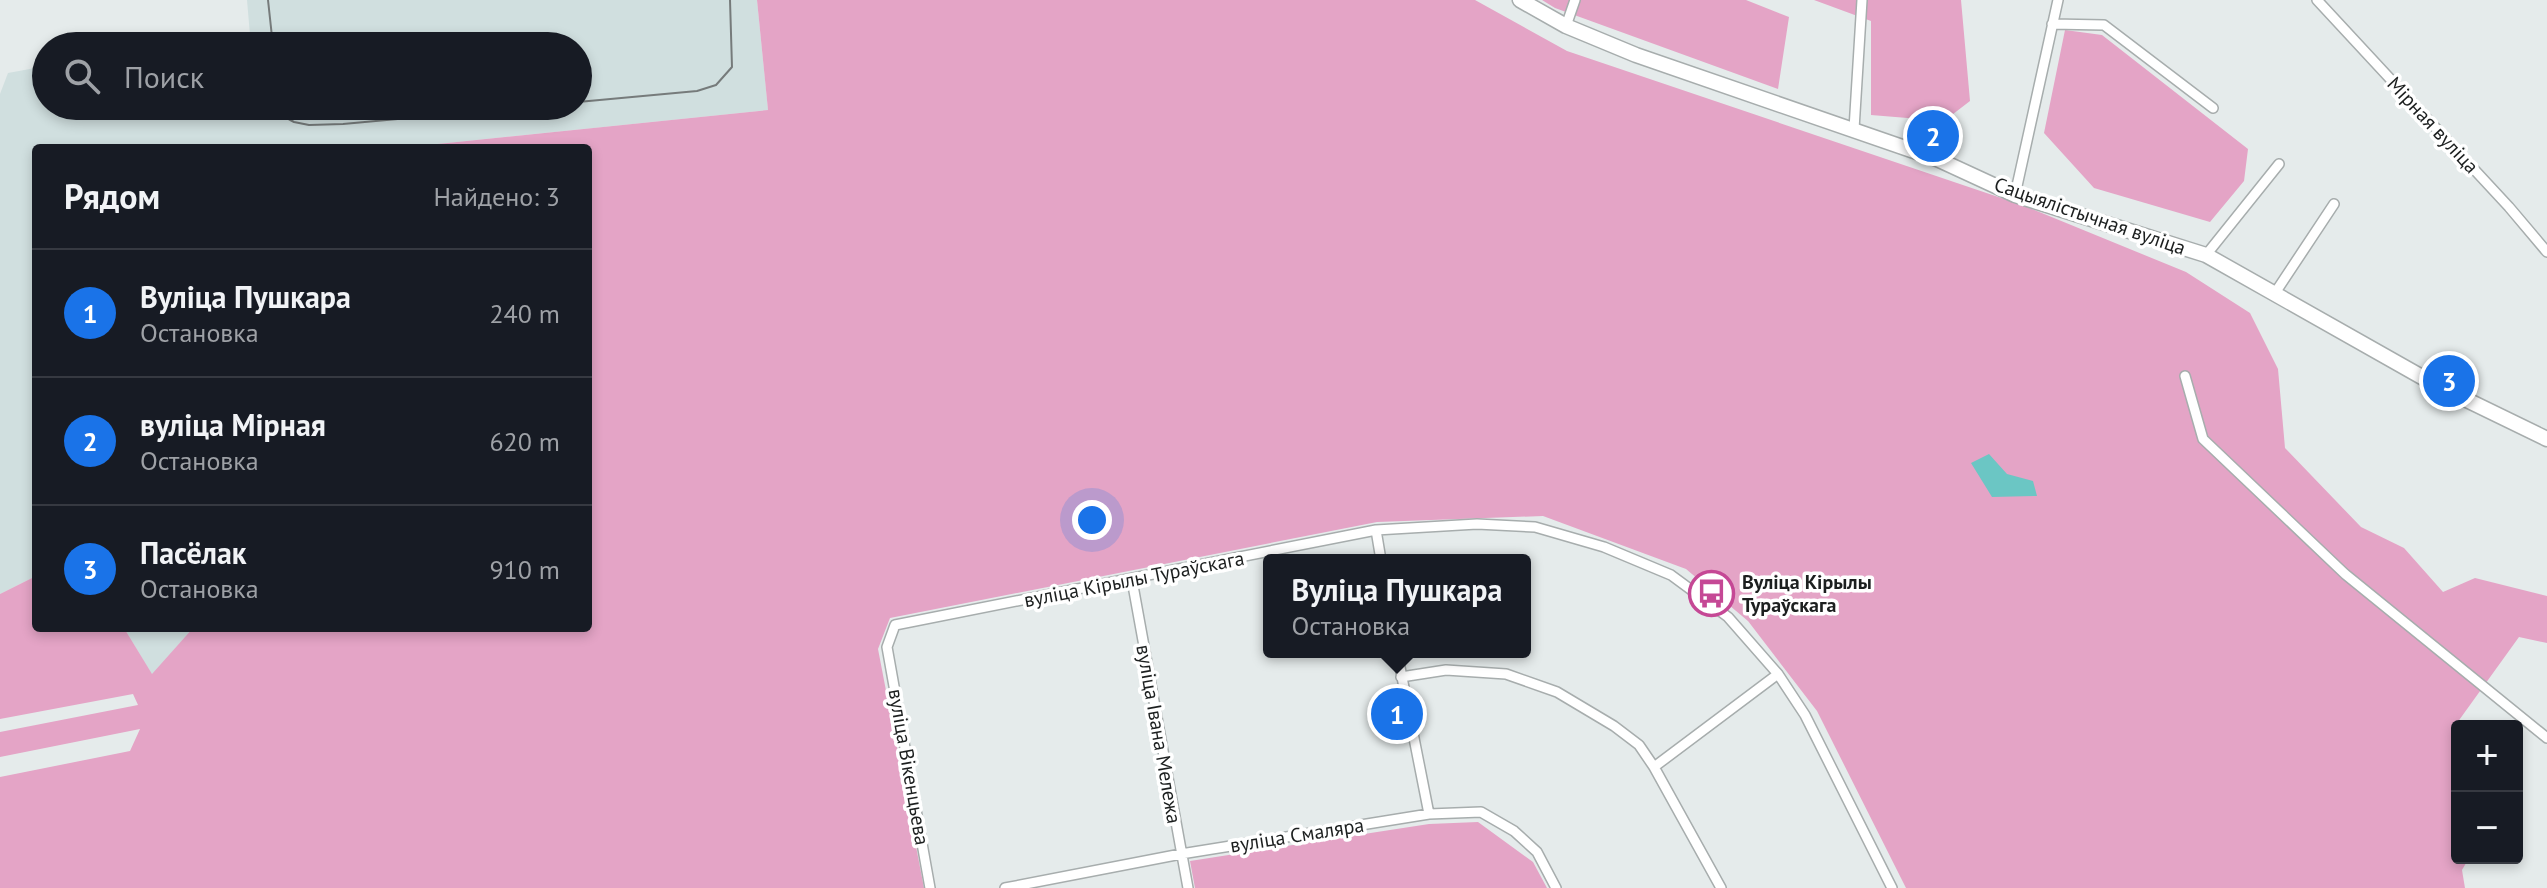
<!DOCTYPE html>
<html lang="ru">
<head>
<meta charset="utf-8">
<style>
	:root { --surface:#171b24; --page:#242831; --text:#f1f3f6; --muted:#9ea1a6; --line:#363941; --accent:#1a73e8 }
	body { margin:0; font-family:"PT Sans",sans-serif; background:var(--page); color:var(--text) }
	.controls { position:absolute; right:24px; bottom:24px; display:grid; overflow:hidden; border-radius:8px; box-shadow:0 4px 12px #0003 }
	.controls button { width:72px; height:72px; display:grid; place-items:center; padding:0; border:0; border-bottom:2px solid var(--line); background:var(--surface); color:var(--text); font:40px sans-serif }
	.you { position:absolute; left:1092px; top:520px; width:28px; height:28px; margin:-20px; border:6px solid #fff; border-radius:50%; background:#1a73e8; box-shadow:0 0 0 12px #1a73e833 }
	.badge { display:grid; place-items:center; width:52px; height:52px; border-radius:50%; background:var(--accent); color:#fff; font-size:26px; font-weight:700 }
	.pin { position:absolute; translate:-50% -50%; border:4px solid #fff; box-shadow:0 2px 8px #0006 }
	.popup { position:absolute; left:1263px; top:554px; width:268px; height:104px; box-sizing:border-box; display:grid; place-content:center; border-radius:8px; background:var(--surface); filter:drop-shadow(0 2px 6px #0005); font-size:26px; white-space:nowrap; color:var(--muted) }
	.popup b { font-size:30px; color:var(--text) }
	.popup::after { content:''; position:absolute; left:50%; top:100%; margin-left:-16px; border:16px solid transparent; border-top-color:var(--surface) }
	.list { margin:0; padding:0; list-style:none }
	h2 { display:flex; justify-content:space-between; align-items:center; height:104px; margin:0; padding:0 32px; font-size:34px }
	h2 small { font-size:26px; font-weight:400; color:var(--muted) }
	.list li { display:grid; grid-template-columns:52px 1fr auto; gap:24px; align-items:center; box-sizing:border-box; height:128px; padding:0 32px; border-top:2px solid var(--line) }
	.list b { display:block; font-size:30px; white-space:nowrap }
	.list p { margin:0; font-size:26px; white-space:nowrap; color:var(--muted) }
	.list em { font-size:26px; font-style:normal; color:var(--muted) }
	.icon { flex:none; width:44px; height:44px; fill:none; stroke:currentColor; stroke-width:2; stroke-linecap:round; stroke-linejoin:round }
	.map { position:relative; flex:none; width:2547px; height:888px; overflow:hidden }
	.search { position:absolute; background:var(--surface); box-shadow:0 4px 12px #0003; left:32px; top:32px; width:560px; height:88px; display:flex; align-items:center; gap:20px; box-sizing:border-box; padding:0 28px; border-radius:44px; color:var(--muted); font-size:30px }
	.panel { position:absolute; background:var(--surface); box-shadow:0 4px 12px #0003; left:32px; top:144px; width:560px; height:488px; border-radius:8px }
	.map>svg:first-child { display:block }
</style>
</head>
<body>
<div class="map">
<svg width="2547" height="888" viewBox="0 0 2547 888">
	<rect width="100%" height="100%" fill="#e5ebeb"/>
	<path fill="#d0dfdf" d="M247 0H757L768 110 399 148H36V576L0 594V94L8 73 46 66V106H578V46H125L250 35Z
		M124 628H193L152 675Z"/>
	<path fill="#e4a4c6" d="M757 0H1475L1567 51 2022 205 2186 272 2250 313 2278 369 2285 448 2361 527 2404 548 2443 592 2475 578 2547 596V643L2519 637 2457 723V858H2469L2462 870 2465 888H1906L1817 711 1748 621 1686 569 1543 516 1377 522 890 618 878 649 924 888H0V777L130 751 140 729 0 757V732L138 705 133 694 0 719V594L36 576V628H124L152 674 193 628H588V148H399L768 110Z
		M1542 0H1746L1789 17 1778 89 1555 8Z
		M1814 0H1961L1970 101 1944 121 1871 115V21Z
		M2065 30 2102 35 2248 149 2244 181 2210 222 2094 188 2044 133Z
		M1478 822 1533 862 1547 888H1195L1190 861 1429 824Z"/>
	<path fill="#6bc6c4" d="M1989 454 2007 474 2033 481 2037 496 1992 497 1971 463Z"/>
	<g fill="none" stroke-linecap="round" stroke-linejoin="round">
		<defs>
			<path id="minor" d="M2317 0 2509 207 2547 252
				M2052 24 2104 25 2213 108
				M1566 26 1575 0
				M1854 129 1862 0
				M2015 195 2058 0
				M2206 255 2279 164
				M2275 293 2334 204
				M2185 376 2203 439 2345 574 2547 738
				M1376 530 1381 560
				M1132 580 1188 888
				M1397 652 1429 814
				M1401 677 1446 670 1506 674 1557 692 1614 726 1639 745 1654 767 1721 888
				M1654 767 1778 674
				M930 888 887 647 895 625 1376 530 1477 524 1535 527 1604 547 1671 575 1728 617 1778 674 1805 715 1892 888
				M1005 888 1181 854 1429 814 1481 812 1514 831 1537 852 1556 888"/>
			<path id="secondary" d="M1520 0 1566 26 1636 55 1937 159 2015 195 2206 255 2436 385 2547 439"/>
		</defs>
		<use href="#minor" stroke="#a7adad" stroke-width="12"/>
		<use href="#secondary" stroke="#a7adad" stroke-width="17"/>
		<use href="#minor" stroke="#fff" stroke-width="9"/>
		<use href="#secondary" stroke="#fff" stroke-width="14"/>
		<path stroke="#767b7b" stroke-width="2" d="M268 0 273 46
			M578 102 697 91 716 85 732 67 730 0
			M280 106 283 116 294 122 309 125 343 124 539 106"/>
	</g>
	<defs>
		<symbol id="bus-ring" viewBox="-11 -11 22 22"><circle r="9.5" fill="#fff" stroke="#c54895" stroke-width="1.5"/><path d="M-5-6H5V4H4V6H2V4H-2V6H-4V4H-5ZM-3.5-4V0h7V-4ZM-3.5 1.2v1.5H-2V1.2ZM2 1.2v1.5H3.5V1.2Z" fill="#c54895"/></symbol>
	</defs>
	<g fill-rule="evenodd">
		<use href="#bus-ring" x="1686" y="568" width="51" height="51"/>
	</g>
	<g text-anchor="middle" stroke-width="7" stroke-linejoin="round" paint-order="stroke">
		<g font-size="20" fill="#1c1f1f" stroke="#fff">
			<text transform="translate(2433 125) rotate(47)" y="7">Мірная вуліца</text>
			<text transform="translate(2090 216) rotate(19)" y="7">Сацыялістычная вуліца</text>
			<text transform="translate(1134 579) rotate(-11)" y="7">вуліца Кірылы Тураўскага</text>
			<text transform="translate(1159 734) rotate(80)" y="7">вуліца Івана Мележа</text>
			<text transform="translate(909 767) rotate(80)" y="7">вуліца Вікенцьева</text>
			<text transform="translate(1297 835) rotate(-9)" y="7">вуліца Смаляра</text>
		</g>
		<g font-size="20" font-weight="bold" fill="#1c1f1f" stroke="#fff" text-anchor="start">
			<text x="1742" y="589">Вуліца Кірылы<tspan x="1742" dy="23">Тураўскага</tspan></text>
		</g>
	</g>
</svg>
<div class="controls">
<button>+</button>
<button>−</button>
</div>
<div class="you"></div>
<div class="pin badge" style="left:1397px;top:714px">1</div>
<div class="popup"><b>Вуліца Пушкара</b>Остановка</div>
<div class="pin badge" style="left:1933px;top:136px">2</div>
<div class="pin badge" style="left:2449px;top:381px">3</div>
<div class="search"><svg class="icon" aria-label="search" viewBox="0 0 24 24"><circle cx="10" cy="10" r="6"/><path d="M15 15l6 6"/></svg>Поиск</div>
<section class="panel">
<h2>Рядом<small>Найдено: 3</small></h2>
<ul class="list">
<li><span class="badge">1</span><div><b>Вуліца Пушкара</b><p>Остановка</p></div><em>240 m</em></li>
<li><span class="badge">2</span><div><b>вуліца Мірная</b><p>Остановка</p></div><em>620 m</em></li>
<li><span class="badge">3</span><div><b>Пасёлак</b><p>Остановка</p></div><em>910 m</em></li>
</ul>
</section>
</div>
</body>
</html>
